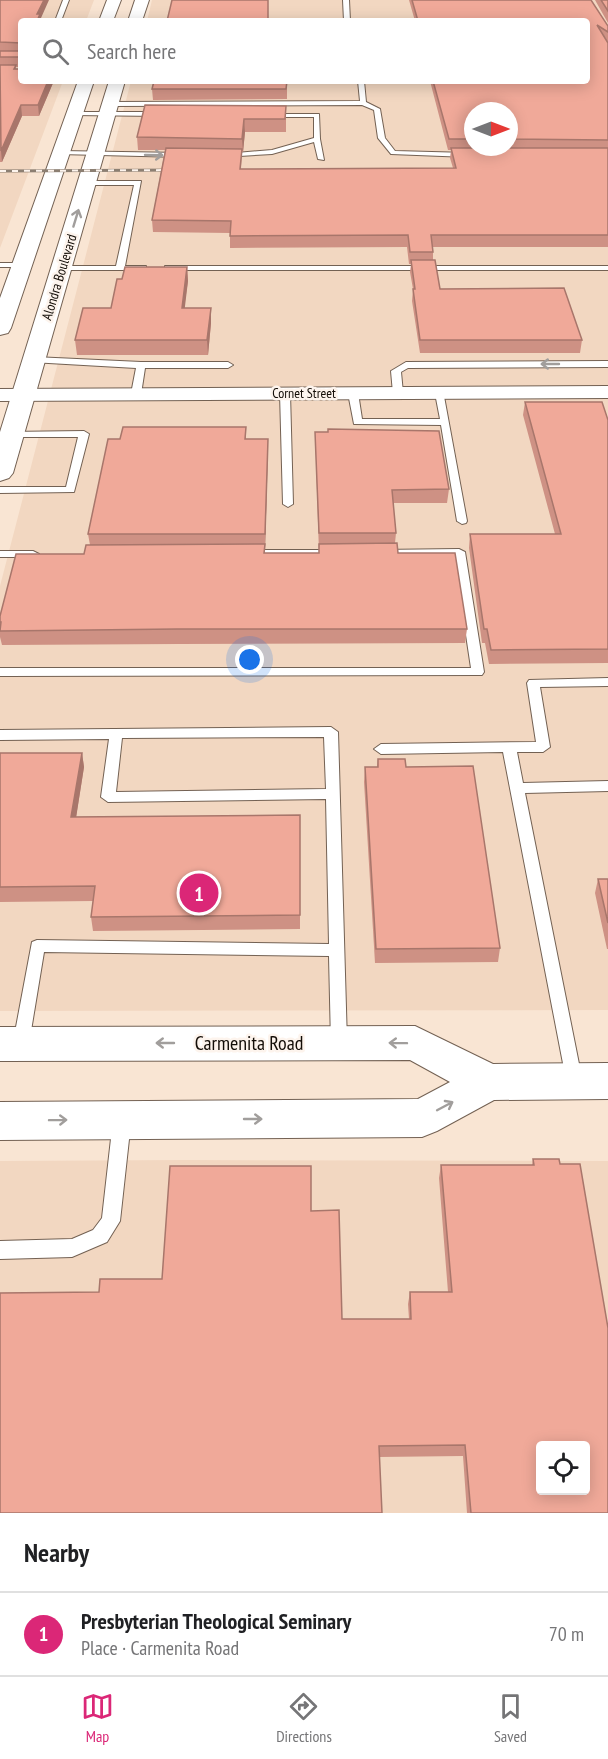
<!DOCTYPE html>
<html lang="en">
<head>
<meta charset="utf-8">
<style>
	:root { --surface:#fff; --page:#f6f6f6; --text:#202124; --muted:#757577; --line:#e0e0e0; --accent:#db2777 }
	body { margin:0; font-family:"PT Sans Narrow",sans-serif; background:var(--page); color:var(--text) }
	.controls { position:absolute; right:18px; bottom:18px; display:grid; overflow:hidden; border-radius:6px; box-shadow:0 3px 15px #0003 }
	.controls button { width:54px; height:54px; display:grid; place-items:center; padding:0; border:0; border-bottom:2px solid var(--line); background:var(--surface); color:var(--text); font:30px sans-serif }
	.compass { position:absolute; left:464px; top:102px; width:54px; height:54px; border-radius:50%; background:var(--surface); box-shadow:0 3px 15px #0003; rotate:90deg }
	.you { position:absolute; left:250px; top:660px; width:21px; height:21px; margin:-15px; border:4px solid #fff; border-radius:50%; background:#1a73e8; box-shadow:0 0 0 9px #1a73e833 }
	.badge { display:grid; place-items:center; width:39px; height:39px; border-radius:50%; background:var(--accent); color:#fff; font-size:20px; font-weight:700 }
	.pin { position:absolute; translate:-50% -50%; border:3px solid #fff; box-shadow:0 2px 6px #0006 }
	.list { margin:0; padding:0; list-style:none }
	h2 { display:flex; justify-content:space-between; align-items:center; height:78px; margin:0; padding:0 24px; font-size:26px }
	h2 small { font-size:20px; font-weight:400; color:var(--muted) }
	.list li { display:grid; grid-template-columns:39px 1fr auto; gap:18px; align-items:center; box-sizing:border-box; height:84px; padding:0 24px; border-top:2px solid var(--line) }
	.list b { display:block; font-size:22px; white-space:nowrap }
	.list p { margin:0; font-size:20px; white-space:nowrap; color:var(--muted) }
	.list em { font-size:20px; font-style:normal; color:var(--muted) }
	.icon { flex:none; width:33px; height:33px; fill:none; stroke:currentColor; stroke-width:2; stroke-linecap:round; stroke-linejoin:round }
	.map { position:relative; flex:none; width:608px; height:1513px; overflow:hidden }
	.search { position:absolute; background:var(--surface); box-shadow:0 3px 15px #0003; left:18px; right:18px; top:18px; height:66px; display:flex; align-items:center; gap:15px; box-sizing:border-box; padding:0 21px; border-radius:6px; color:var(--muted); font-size:22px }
	.sheet { height:162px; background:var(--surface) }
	nav { display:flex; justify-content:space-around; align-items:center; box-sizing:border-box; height:84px; border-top:2px solid var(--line); background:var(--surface); font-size:16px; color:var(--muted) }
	nav a { display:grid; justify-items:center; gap:3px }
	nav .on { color:var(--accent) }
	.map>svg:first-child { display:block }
</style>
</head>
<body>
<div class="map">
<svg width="608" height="1513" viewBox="0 0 608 1513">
	<rect width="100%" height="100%" fill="#f9e5d3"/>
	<path fill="#f2d7c1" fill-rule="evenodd" d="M0 0H94L86 21H21V81H63L0 248Z
		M152 0H608V1010L0 1011V586L131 81H587V21H147ZM473 111H509V147H473Z
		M184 1160 608 1161V1513H0V1161ZM540 1446H586V1490H540Z"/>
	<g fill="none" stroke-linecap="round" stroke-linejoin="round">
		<defs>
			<path id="service" d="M63 0H69L61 21H55Z
				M343 0H349L350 21H344Z
				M358 81H364L366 102 380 109 385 138 395 151 468 153 472 155 468 157 391 154 378 138 374 110 362 105 110 106 107 104 110 102 360 101Z
				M74 112H160L163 114 160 116 72 115Z
				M267 114H319L320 139 324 160 318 159 314 142 272 154 223 157V155L225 154 272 150 314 138V117H269Z
				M61 151 182 153 186 155 182 157 59 154Z
				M84 181H141L125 266H146V270H58V266H116L134 185H84Z
				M0 263H22L26 265 22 267H0Z
				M165 266H608V270H165Z
				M34 357 141 362H228L233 365 228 368H145L141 394 136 397 131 394 136 368 31 362 29 360Z
				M608 361V367L408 368 401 372 403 393 398 396 393 393 391 371 406 362Z
				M285 390 290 393 293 504 288 507 283 504 280 393Z
				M353 390 358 393 362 419H440L435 393 443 391 467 521 466 523 462 524 457 521 441 425 354 424 348 393Z
				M84 431 89 434 74 492 0 493V487H66L78 437H11L6 434 7 432Z
				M459 549 465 552 484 672 482 675 0 676V668H471L454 555 379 556 373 553 379 550Z
				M248 550H336L342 553 336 556 244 555V551Z
				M0 551H33L39 554 33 557H0Z
				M608 678V686L540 687 550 747 543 752H517L523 783 608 781V791L525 793 582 1079 580 1084 574 1086 568 1084 566 1079 503 752 381 754 374 749 381 744 536 742 527 683 529 680Z
				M331 727 338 732 347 1043 345 1048 339 1050 333 1048 331 1043 329 956 44 952 29 1043 27 1048 21 1050 15 1048 13 1043 32 942 37 940 329 944 326 799 108 802 101 797 109 739 0 740V730ZM324 737 326 789 116 792 122 738Z
				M122 1113 128 1115 131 1121 120 1221 107 1242 72 1257 0 1259V1241L72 1239 93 1230 102 1218 113 1121 116 1115Z"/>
			<path id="minor" d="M608 386V398L0 401V389Z"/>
			<path id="secondary" d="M107 0H121L113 21H99Z
				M135 0H149L142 21H128Z
				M78 81H94L11 328 8 333 0 335V298Z
				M109 81H125L13 473 9 478 0 481V432Z"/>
			<path id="primary" d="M415 1026 493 1064 608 1063V1099L494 1100 437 1131 422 1137 0 1140V1102L418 1099 450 1082 410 1060 0 1061V1027Z"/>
		</defs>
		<use href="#service" stroke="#736153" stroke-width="2"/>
		<use href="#minor" stroke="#736153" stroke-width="2"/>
		<use href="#secondary" stroke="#736153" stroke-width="2"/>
		<use href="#primary" stroke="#736153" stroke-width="2"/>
		<use href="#service" fill="#fff" fill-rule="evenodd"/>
		<use href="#minor" fill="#fff" fill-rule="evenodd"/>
		<use href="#secondary" fill="#fff" fill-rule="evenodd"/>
		<use href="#primary" fill="#fff" fill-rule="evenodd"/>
		<defs>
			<path id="rail" d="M0 171 179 170"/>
		</defs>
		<use href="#rail" stroke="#8c7f72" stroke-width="3"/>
		<use href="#rail" stroke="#fdf4ed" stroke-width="2" stroke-dasharray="6" stroke-linecap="butt"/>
	</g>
	<path fill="#ce9184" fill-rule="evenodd" d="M0 0 41 18V21H21V67H16V69L53 83 39 116H22L2 162H0Z
		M409 0H591L608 26V247H433V260L440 289 582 340 580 353H420L412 301 413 289 410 272 411 264H409L407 247 230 248V233L153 232 152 220 165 150H138L137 137 286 106V132H245L243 152H242L241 169 453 168 450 158 451 150H448L430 81H587V21H415ZM473 111H509V147H473Z
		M595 0H608V23Z
		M287 81V99L153 100 152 89Z
		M187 267 188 281 184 308 211 323 208 355H77L75 340 111 308 122 279Z
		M525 402 608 420V663L489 664 485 643H482L469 548 470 534H555L523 415Z
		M246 427V439H268L265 553H319L315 432 449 489 447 503H393L396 533 395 543 398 553 467 629 465 643 178 644 2 645 0 637V616L84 554 90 545 88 534 120 439Z
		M0 753H82L84 767 76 817 300 815V929L93 931 91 917 93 901 0 902Z
		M378 759 406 767 500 948 498 962 375 963 364 782 365 767H377Z
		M598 879H608V949H607L595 893Z
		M533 1159 608 1513H467L463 1456 379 1457 99 1292 162 1279 311 1211 342 1319H409L408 1304 410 1292H448L439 1178 441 1165H532Z"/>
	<path fill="#a8766b" d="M44 0H49L41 18V21H37V14Z
		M48 81H53V83L39 116 38 105Z
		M21 105 22 116 2 162 1 151Z
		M244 119 245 132 243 152 242 139Z
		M187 267 188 281 183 323 182 308Z
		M211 308V323L208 355 207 340Z
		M268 439V452L265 548V534Z
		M82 753 84 767 74 831 71 817Z"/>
	<path fill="#f0a999" stroke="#a8766b" stroke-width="1.5" fill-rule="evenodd" d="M0 0H44L37 14H40L37 21H21V43L0 42Z
		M172 0H268V21H167Z
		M412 0H591L608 26V32L597 25 608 43V140L509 139V111H473V139H449L433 81H587V21H418Z
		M601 0H608V11Z
		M21 44V55L20 57H0V51H20Z
		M0 65H16L14 69H21V81H48L38 105H21L1 151Z
		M154 81H287L286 89H152Z
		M145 105 286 106 285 119H244L242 139 137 137Z
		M166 148 242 149 240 169 456 168 451 148H608V235H431L433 252H410L408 235 230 236 231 221 152 220Z
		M411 260H435L440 289 564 288 582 340H420L413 289H415Z
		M125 267H187L182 308H211L207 340H75L83 308H111L117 279H122Z
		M525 402H602L608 420V649L491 650 487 629H484L470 534H561Z
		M123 427H246L245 439H268L265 534H88L108 439H120Z
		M328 429 439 431 449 489 392 490 396 533H319L315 432H328Z
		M397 543 398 553H455L467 629H177L0 631 1 622H0V616L16 554H84L86 545 265 544 264 553H319V544Z
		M0 753H82L71 817 300 815V915L91 917 95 886 0 887Z
		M378 759H405L406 767 473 766 500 948 376 949 365 767H378Z
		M598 879H608V923Z
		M533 1159H559L560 1164H580L608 1328V1513H471L465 1445 379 1446 382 1513H0V1293L99 1292 100 1279H162L170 1166H311V1211L339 1210 342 1319H411L410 1292H452L441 1165H534ZM540 1446H585V1491H540Z"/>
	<defs><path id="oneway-shaft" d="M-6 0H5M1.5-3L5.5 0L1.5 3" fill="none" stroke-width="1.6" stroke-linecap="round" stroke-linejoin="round" transform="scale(1.5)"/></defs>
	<g stroke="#a19e9c">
		<use href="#oneway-shaft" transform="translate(154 155) rotate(1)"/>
		<use href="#oneway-shaft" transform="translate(76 218) rotate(-73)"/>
		<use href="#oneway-shaft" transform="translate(550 364) rotate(180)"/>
		<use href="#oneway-shaft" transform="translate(165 1043) rotate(180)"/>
		<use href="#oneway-shaft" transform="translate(398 1043) rotate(-179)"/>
		<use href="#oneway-shaft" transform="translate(445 1106) rotate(-28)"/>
		<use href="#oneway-shaft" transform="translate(253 1119)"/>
		<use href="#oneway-shaft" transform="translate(58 1120) rotate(-1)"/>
	</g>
	<g text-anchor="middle" stroke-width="5" stroke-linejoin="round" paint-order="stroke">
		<g font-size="14" fill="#130d07" stroke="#fdf4ed">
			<text transform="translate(59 277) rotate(-73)" y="5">Alondra Boulevard</text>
			<text x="304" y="398">Cornet Street</text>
		</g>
		<g font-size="20" fill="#130d07" stroke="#fdf4ed">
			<text x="249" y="1050">Carmenita Road</text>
		</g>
	</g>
</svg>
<div class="controls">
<button><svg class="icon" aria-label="locate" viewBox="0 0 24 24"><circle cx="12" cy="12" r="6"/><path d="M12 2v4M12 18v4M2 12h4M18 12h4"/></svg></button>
</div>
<svg class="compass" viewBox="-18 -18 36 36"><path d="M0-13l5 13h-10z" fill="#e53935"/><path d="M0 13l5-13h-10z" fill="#757577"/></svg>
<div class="you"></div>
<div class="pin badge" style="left:199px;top:893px">1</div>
<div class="search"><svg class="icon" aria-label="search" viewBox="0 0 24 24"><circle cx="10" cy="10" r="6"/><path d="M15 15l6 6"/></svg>Search here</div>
</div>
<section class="sheet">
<h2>Nearby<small></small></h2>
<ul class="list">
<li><span class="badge">1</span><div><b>Presbyterian Theological Seminary</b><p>Place · Carmenita Road</p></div><em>70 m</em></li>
</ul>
</section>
<nav>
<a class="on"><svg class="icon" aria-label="map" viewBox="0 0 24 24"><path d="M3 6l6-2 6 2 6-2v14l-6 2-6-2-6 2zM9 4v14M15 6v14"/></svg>Map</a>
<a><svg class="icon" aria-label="directions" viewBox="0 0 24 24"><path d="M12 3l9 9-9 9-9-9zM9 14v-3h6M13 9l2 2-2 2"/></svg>Directions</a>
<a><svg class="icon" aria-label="saved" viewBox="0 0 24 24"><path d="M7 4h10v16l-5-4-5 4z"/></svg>Saved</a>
</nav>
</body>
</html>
